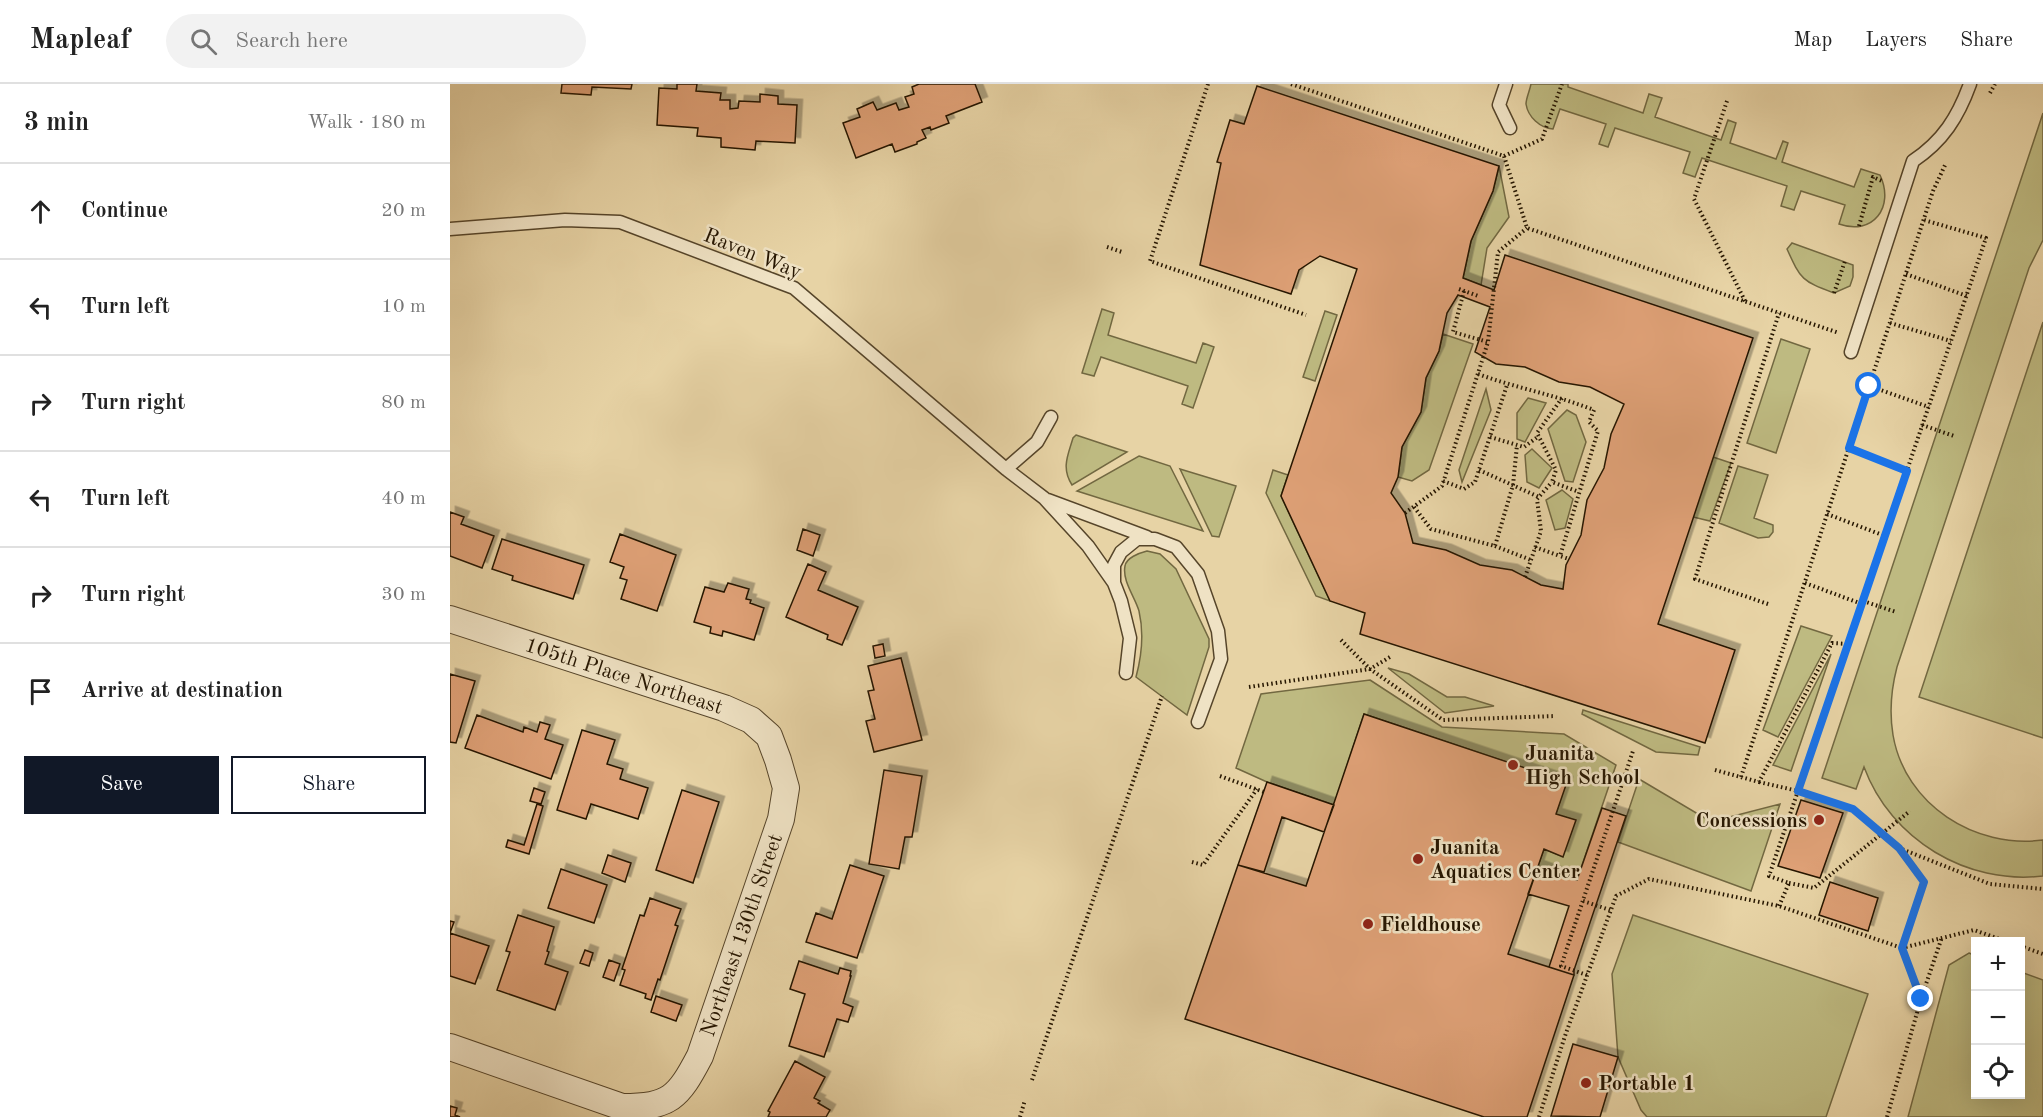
<!DOCTYPE html>
<html lang="en">
<head>
<meta charset="utf-8">
<style>
	:root { --surface:#fff; --page:#f2f2f2; --text:#222; --muted:#767676; --line:#e0e0e0; --accent:#111827 }
	body { margin:0; font-family:"Old Standard TT",serif; background:var(--page); color:var(--text) }
	.controls { position:absolute; right:18px; bottom:18px; display:grid; overflow:hidden; border-radius:0px; box-shadow:0 6px 24px #0002 }
	.controls button { width:54px; height:54px; display:grid; place-items:center; padding:0; border:0; border-bottom:2px solid var(--line); background:var(--surface); color:var(--text); font:30px sans-serif }
	.stop { position:absolute; width:18px; height:18px; margin:-14px; border:4px solid #1a73e8; border-radius:50%; background:#fff }
	.stop.end { background:#1a73e8; border-color:#fff; box-shadow:0 2px 6px #0008 }
	.list { margin:0; padding:0; list-style:none }
	h2 { display:flex; justify-content:space-between; align-items:center; height:78px; margin:0; padding:0 24px; font-size:26px }
	h2 small { font-size:20px; font-weight:400; color:var(--muted) }
	.list li { display:grid; grid-template-columns:39px 1fr auto; gap:18px; align-items:center; box-sizing:border-box; height:96px; padding:0 24px; border-top:2px solid var(--line) }
	.list b { display:block; font-size:22px; white-space:nowrap }
	.list em { font-size:20px; font-style:normal; color:var(--muted) }
	.actions { display:flex; gap:12px; padding:18px 24px }
	.actions a { flex:1; padding:14px 0; border:2px solid var(--accent); border-radius:0px; text-align:center; font-size:21px; color:var(--accent) }
	.actions .main { background:var(--accent); color:#fff }
	.icon { flex:none; width:33px; height:33px; fill:none; stroke:currentColor; stroke-width:2; stroke-linecap:round; stroke-linejoin:round }
	.map { position:relative; flex:none; width:1593px; height:1033px; overflow:hidden }
	header { display:flex; align-items:center; gap:36px; box-sizing:border-box; height:84px; padding:0 30px; background:var(--surface); border-bottom:2px solid var(--line) }
	header strong { font-size:28px }
	nav { display:flex; gap:33px; margin-inline-start:auto; font-size:21px }
	.search { width:420px; height:54px; background:var(--page); display:flex; align-items:center; gap:15px; box-sizing:border-box; padding:0 21px; border-radius:33px; color:var(--muted); font-size:22px }
	main { display:flex }
	aside { flex:1; background:var(--surface) }
	.map>svg:first-child { display:block }
</style>
</head>
<body>
<header>
<strong>Mapleaf</strong>
<div class="search"><svg class="icon" aria-label="search" viewBox="0 0 24 24"><circle cx="10" cy="10" r="6"/><path d="M15 15l6 6"/></svg>Search here</div>
<nav><a>Map</a><a>Layers</a><a>Share</a></nav>
</header>
<main>
<aside>
<h2>3 min<small>Walk · 180 m</small></h2>
<ul class="list">
<li><svg class="icon" aria-label="ahead" viewBox="0 0 24 24"><path d="M12 20V5M6 11l6-6 6 6"/></svg><div><b>Continue</b></div><em>20 m</em></li>
<li><svg class="icon" aria-label="left" viewBox="0 0 24 24"><path d="M17 20v-9H6M10 6l-5 5 5 5"/></svg><div><b>Turn left</b></div><em>10 m</em></li>
<li><svg class="icon" aria-label="right" viewBox="0 0 24 24"><path d="M7 20v-9h11M14 6l5 5-5 5"/></svg><div><b>Turn right</b></div><em>80 m</em></li>
<li><svg class="icon" aria-label="left" viewBox="0 0 24 24"><path d="M17 20v-9H6M10 6l-5 5 5 5"/></svg><div><b>Turn left</b></div><em>40 m</em></li>
<li><svg class="icon" aria-label="right" viewBox="0 0 24 24"><path d="M7 20v-9h11M14 6l5 5-5 5"/></svg><div><b>Turn right</b></div><em>30 m</em></li>
<li><svg class="icon" aria-label="arrive" viewBox="0 0 24 24"><path d="M6 21V4h12l-3 4 3 4H6"/></svg><div><b>Arrive at destination</b></div></li>
</ul>
<div class="actions"><a class="main">Save</a><a>Share</a></div>
</aside>
<div class="map">
<svg width="1593" height="1033" viewBox="0 0 1593 1033">
	<defs>
		<filter id="shadow"><feDropShadow dx="5.5" dy="-5.5" stdDeviation="0" flood-color="#0004"/></filter>
	</defs>
	<rect width="100%" height="100%" fill="#e7d3a5"/>
	<filter id="stains"><feTurbulence type="fractalNoise" baseFrequency=".00333" numOctaves="4"/><feColorMatrix values="0 0 0 0 .2 0 0 0 0 .09 0 0 0 0 .02 0 0 0 .5 -.17"/></filter>
	<radialGradient id="worn" r=".72"><stop offset=".6" stop-color="#630" stop-opacity="0"/><stop offset="1" stop-color="#630" stop-opacity=".3"/></radialGradient>
	<path fill="#beba81" stroke="#726841" stroke-width="1.5" d="M1081 0H1118V3L1193 29 1199 10 1212 14 1205 33 1271 56 1278 36 1286 39 1280 59 1326 75 1333 57 1338 59 1332 78 1404 103 1411 85 1430 91C1445 123 1423 152 1389 140L1395 121 1351 107 1344 126 1331 122 1337 102 1252 74 1245 93 1233 89 1240 68 1165 44 1158 63 1149 60 1156 40 1110 25 1103 45C1090 44 1078 33 1076 20 1076 14 1080 6 1081 0Z
		M1593 29V156L1579 184 1447 583C1441 606 1439 627 1443 651 1455 721 1525 765 1593 756V792C1517 801 1441 756 1414 683L1406 705 1372 694Z
		M1049 82 1059 133 1037 164 1031 201 1013 194 1021 157 1043 107Z
		M1342 159 1403 181V193L1400 202 1384 209C1352 197 1351 196 1337 165Z
		M652 225 664 229 658 251 746 279 753 259 764 263 743 324 732 320 738 302 651 273 644 292 632 289Z
		M875 227 887 231 865 297 853 293Z
		M1593 238V654L1469 613Z
		M993 250 1023 260 979 386 962 397 948 393 952 363 971 328 976 294 989 267Z
		M1331 255 1360 265 1326 369 1297 359Z
		M1036 305 1041 326 1012 398 1009 386Z
		M1078 314 1096 319 1075 358 1067 355V329Z
		M1117 326 1126 331 1136 358 1123 398 1115 397 1098 345Z
		M626 351 677 368 622 401C611 384 618 371 623 354Z
		M1082 365 1102 384 1089 404 1077 398 1075 371Z
		M689 372 720 382 753 447 627 407Z
		M1263 373 1281 379 1260 437 1243 433Z
		M1288 382 1318 391 1304 434 1323 441V448L1319 453 1308 454 1269 439Z
		M730 385 786 402 769 453 762 452Z
		M823 386 838 391 831 412 880 517 866 512 816 409Z
		M1112 406 1123 415 1115 444 1105 446 1096 416Z
		M697 467 710 470 726 485 759 555V563L737 631 686 593C692 571 694 549 689 527 685 513 672 497 675 482 676 474 689 469 697 467Z
		M1351 542 1382 552 1328 653 1313 646Z
		M1381 570 1341 687 1323 681Z
		M938 584 959 590 997 613H1015L1044 622 995 629Z
		M920 596 992 643 1114 650 1166 681 1127 796 1088 782 1094 765 1112 772 1106 730 1116 698 914 630 884 721 817 698 786 684 811 610Z
		M1133 626 1250 663 1248 671 1206 668 1132 630Z
		M1189 695 1258 736H1268L1330 720 1301 807 1168 758Z
		M1183 831 1418 910 1376 1033H1197L1191 1026 1168 973 1162 890Z
		M1519 869 1526 872V1010H1570L1571 888 1593 896V1033H1458L1499 881Z"/>
	<path fill="#dea076" stroke="#261601" stroke-width="1.5" fill-rule="evenodd" filter="url(#shadow)" d="M112 0H182L181 5 142 3 141 11 111 9Z
		M227 0H247L246 7 271 9 270 16H280V25L288 24 289 17 310 18V10L328 12V20L347 21 345 59 306 57 305 66 271 63V54L247 52 248 44 207 41 209 4 227 5Z
		M469 0H525L532 18 496 32 499 39 481 46 480 43 472 46 476 54 467 58V60L445 68 442 60 406 74 393 39 410 33 407 25 423 18 427 26 446 19 449 26 459 23 455 13 464 10 462 3Z
		M807 2 1049 82 1043 107 1021 157 1013 194 1044 206 1055 171 1303 254 1208 540 1285 566 1255 659 910 550 915 529 880 517 831 412 907 185 870 172 849 186 841 210 750 181 771 79 767 78 780 36 794 40ZM1008 211 1040 223 1025 268 1046 280 1075 283 1109 298 1140 303 1174 320 1161 350 1154 384 1137 416 1131 451 1116 481 1113 505 1091 501 1062 486 1030 481 996 466 963 459 955 429 941 409 948 393 952 363 971 328 976 294 989 267 997 229Z
		M0 428 14 433 11 440 44 452 32 484 0 472Z
		M353 445 370 451 363 472 347 466Z
		M170 450 226 471 207 527 171 515 177 496 170 494 174 483 160 478Z
		M52 455 134 481 123 515 62 496 63 492 42 485Z
		M358 480 376 488 368 506 408 523 392 561 377 555 378 551 336 533Z
		M278 499 299 505 296 515 301 516 300 519 314 524 304 556 273 547 272 552 260 549 261 543 244 538 255 503 274 508Z
		M433 560 435 572 425 574 423 562Z
		M451 574 472 656 424 668 416 637 425 635 418 607 424 606 418 582Z
		M0 590 25 597 6 659 0 658Z
		M914 630 1117 698 1106 730 1126 736 1113 773 1094 765 1058 870 1124 891 1077 1033H1034L735 935 788 781 856 802Z
		M27 631 73 648 74 643 87 648 90 638 100 641 95 655 113 661 101 695 15 664Z
		M132 646 165 656 157 680 173 685 170 695 198 704 188 735 141 720 136 735 107 726Z
		M434 686 472 692 462 753H455L449 785 419 780Z
		M817 698 884 721 874 748 832 733 814 788 788 781Z
		M84 704 95 708 91 720 80 717Z
		M232 706 269 718 243 799 206 786Z
		M1351 716 1393 729 1370 794 1328 782Z
		M87 720 93 722 79 770 56 763 58 756 74 761Z
		M1152 724 1176 732 1124 886V891L1099 883 1119 822 1078 810 1088 782 1127 796Z
		M158 771 181 779 175 798 152 789Z
		M400 781 434 792 407 874 356 858 366 829 382 835Z
		M111 785 157 801 144 839 98 824Z
		M1380 798 1428 814 1418 847 1369 831Z
		M200 814 231 825 225 841 228 842 210 896 208 895 201 916 195 914 196 910 170 901 175 886 172 885 190 831 194 832Z
		M68 831 104 843 97 867 99 868 95 880 118 888 105 926 47 906 60 868 56 867Z
		M0 837 4 838 0 849 39 862 25 900 0 892Z
		M135 866 143 869 139 882 130 879Z
		M159 876 170 880 164 897 153 893Z
		M349 877 388 890 390 884 401 887 400 892H401L393 919 403 923 398 938 387 935 374 973 339 962 355 910 340 905Z
		M206 912 232 921 226 937 201 928Z
		M1123 960 1168 973 1150 1033 1101 1032Z
		M345 977 375 993 364 1014 370 1017 368 1019 380 1026 376 1033H318L320 1028 318 1027Z
		M0 1022 7 1024 5 1031 10 1033H0Z"/>
	<g fill="none" stroke-linecap="round" stroke-linejoin="round">
		<defs>
			<path id="service" d="M1056 0 1049 21 1060 44
				M0 145 115 136 170 138 344 204 556 385 594 414 638 462 664 499
				M1401 268 1463 77C1493 57 1508 33 1520 0
				M556 385 587 358 601 333
				M598 416 697 453
				M676 589 680 554 671 517 664 499V481L671 468 687 455H705L726 463 748 490 768 547 771 575 748 638"/>
			<g id="minor">
				<path id="s1" d="M0 535 274 624 301 636 319 652 328 676 336 704 331 735 250 972C228 1014 220 1023 172 1023L0 963"/>
			</g>
		</defs>
		<use href="#service" stroke="#56452a" stroke-width="15"/>
		<use href="#minor" stroke="#56452a" stroke-width="28"/>
		<path stroke="#261601" stroke-width="4" stroke-dasharray="1.5 3" stroke-linecap="butt" d="M758 0 700 177 856 231
			M841 0 1054 72 1077 144 1389 249
			M1540 9 1545 0
			M1277 17 1244 115 1295 217
			M1054 72 1092 55 1112 0
			M1409 142 1423 93 1432 97
			M657 163 672 168
			M1456 190 1517 212
			M1009 205 1028 212
			M1014 207 1003 248 1038 258
			M1384 209 1395 177
			M1440 239 1501 257
			M1028 290C1066 304 1106 311 1144 326L1139 338 1148 347 1110 472 1119 475
			M1419 302 1479 323
			M1112 314 1087 349 1106 386 1102 398 1129 408
			M1472 341 1504 352
			M1040 353 1074 363 1089 352
			M1399 364 1457 387
			M1029 386 1089 413
			M993 397 1014 405 1025 398 1057 301
			M964 423 981 445 1045 462 1063 401 1067 361
			M955 429 992 402 1038 258 1048 168 1077 144
			M1377 430 1435 452
			M1045 462 1081 476
			M1085 463 1110 472
			M1075 493 1091 447 1087 415 1102 398
			M1355 499 1412 520
			M1413 517 1446 528
			M1318 520 1245 495 1329 229
			M891 556 920 585 993 636 1105 632
			M799 603 920 585 940 573
			M1265 686 1309 698 1382 559 1398 560
			M770 692 814 708
			M1291 693 1483 107 1496 79
			M1309 698 1348 707 1403 725 1449 764 1540 800 1593 805
			M742 778 753 781 807 705
			M1339 799 1364 804 1460 727
			M1133 817 1160 826
			M1329 822 1339 799 1319 792 1536 154 1474 136
			M1570 862 1593 870
			M1137 891 1111 882 1183 667
			M1471 915 1452 864 1524 846 1558 858
			M582 996 712 612
			M570 1033 575 1016
			M1089 1033 1115 952 1166 812 1199 795 1329 822 1452 864 1474 798 1449 764
			M1437 1033 1471 915 1492 853"/>
		<use href="#service" stroke="#efe2c4" stroke-width="12"/>
		<use href="#minor" stroke="#efe2c4" stroke-width="26"/>
	</g>
	<g fill="none" stroke-linecap="round" stroke-linejoin="round">
		<path stroke="#1a73e8" stroke-width="8" d="M1419 302 1399 364 1457 387 1348 707 1403 725 1449 764 1474 798 1452 864 1471 915"/>
	</g>
	<g fill="#8f2418" stroke="#efe2c4" stroke-width="2">
		<circle cx="1063" cy="681" r="6"/>
		<circle cx="1369" cy="736" r="6"/>
		<circle cx="968" cy="775" r="6"/>
		<circle cx="918" cy="840" r="6"/>
		<circle cx="1136" cy="999" r="6"/>
	</g>
	<g text-anchor="middle" stroke-width="5" stroke-linejoin="round" paint-order="stroke">
		<g font-size="21" fill="#261601" stroke="#efe2c4">
			<text transform="translate(303 169) rotate(22)" y="7">Raven Way</text>
			<text dy="7" stroke="none"><textPath href="#s1" startOffset="183">105th Place Northeast</textPath></text>
			<text transform="translate(291 851) rotate(-71)" y="7">Northeast 130th Street</text>
		</g>
		<g font-size="21" font-weight="bold" fill="#261601" stroke="#efe2c4" text-anchor="start">
			<text x="1075" y="676">Juanita<tspan x="1075" dy="24">High School</tspan></text>
			<text x="1357" y="743" text-anchor="end">Concessions</text>
			<text x="980" y="770">Juanita<tspan x="980" dy="24">Aquatics Center</tspan></text>
			<text x="930" y="847">Fieldhouse</text>
			<text x="1148" y="1006">Portable 1</text>
		</g>
	</g>
	<rect width="100%" height="100%" filter="url(#stains)"/>
	<rect width="100%" height="100%" fill="url(#worn)"/>
</svg>
<div class="controls">
<button>+</button>
<button>−</button>
<button><svg class="icon" aria-label="locate" viewBox="0 0 24 24"><circle cx="12" cy="12" r="6"/><path d="M12 2v4M12 18v4M2 12h4M18 12h4"/></svg></button>
</div>
<div class="stop" style="left:1419px;top:302px"></div>
<div class="stop end" style="left:1471px;top:915px"></div>
</div>
</main>
</body>
</html>
